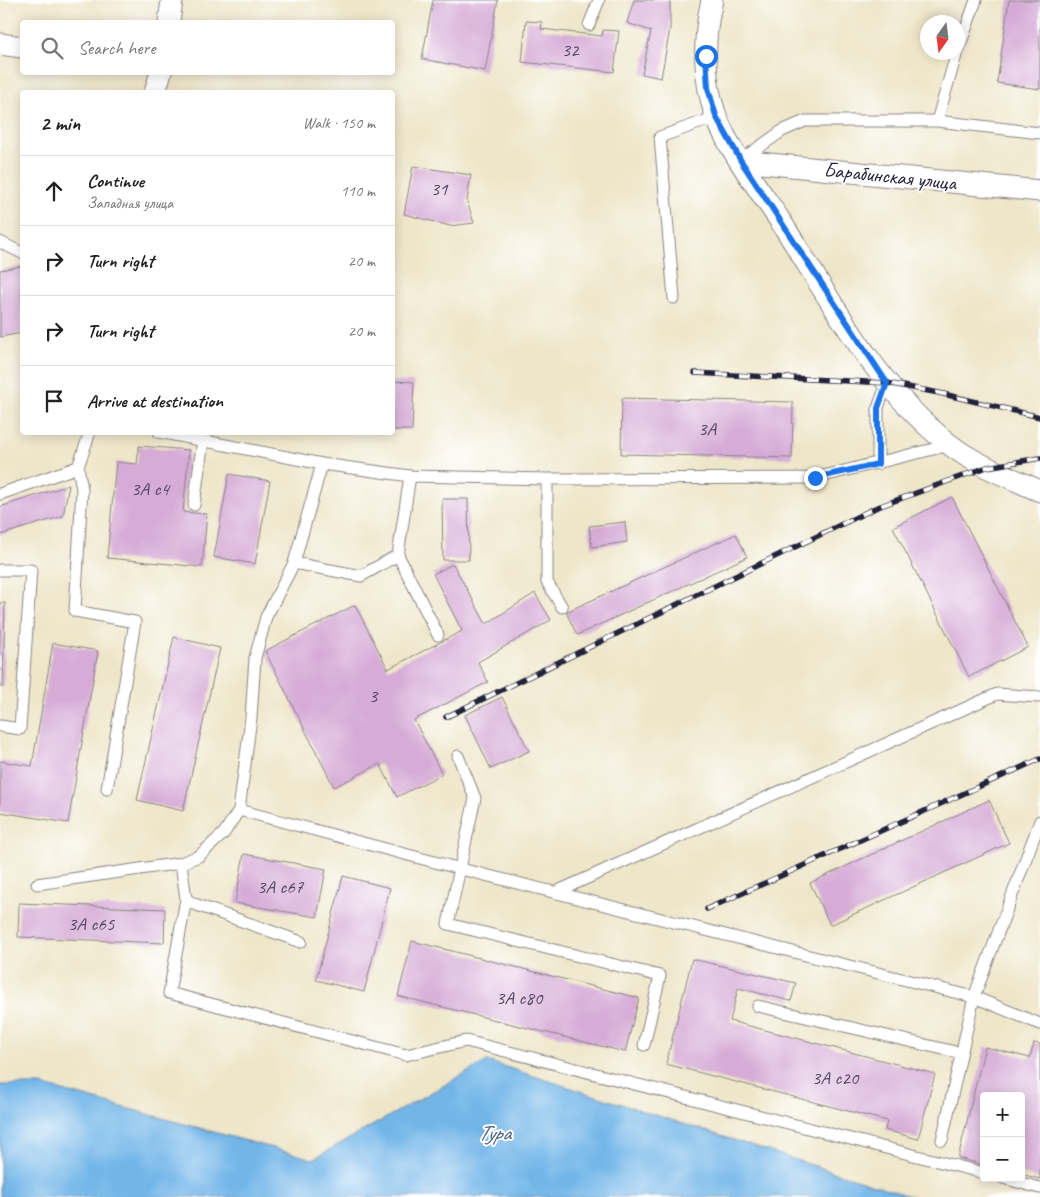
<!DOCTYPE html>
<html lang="en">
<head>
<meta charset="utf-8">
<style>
	:root { --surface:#fff; --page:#f6f6f6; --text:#222; --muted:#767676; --line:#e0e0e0 }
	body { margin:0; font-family:Caveat,sans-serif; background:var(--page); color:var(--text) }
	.controls { position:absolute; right:15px; bottom:15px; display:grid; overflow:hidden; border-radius:5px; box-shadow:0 2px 12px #0003 }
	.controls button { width:45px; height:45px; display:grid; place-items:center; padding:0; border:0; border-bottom:1px solid var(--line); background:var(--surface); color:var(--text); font:25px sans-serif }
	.compass { position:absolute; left:920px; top:15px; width:45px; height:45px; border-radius:50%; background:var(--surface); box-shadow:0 2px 12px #0003; rotate:194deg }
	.stop { position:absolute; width:15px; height:15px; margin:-11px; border:4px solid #1a73e8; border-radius:50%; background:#fff }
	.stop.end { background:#1a73e8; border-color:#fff; box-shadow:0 1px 5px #0008 }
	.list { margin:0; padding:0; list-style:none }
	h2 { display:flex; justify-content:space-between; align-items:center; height:65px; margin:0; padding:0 20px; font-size:21px }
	h2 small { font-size:16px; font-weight:400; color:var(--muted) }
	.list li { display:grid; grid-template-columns:32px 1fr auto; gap:15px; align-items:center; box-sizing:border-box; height:70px; padding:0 20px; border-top:1px solid var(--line) }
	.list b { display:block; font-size:19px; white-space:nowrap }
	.list p { margin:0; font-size:16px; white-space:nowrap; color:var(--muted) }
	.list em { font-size:16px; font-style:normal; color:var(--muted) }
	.icon { flex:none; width:28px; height:28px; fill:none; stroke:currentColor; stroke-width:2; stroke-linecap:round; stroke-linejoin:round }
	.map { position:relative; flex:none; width:1040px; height:1197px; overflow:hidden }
	.search { position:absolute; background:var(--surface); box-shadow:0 2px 12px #0003; left:20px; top:20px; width:375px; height:55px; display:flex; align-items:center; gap:12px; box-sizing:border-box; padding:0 18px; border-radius:5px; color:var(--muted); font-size:19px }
	.panel { position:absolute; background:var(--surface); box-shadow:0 2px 12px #0003; left:20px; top:90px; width:375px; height:345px; border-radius:5px }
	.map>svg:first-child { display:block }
</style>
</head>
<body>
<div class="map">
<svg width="1040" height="1197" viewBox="0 0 1040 1197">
	<rect width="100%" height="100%" fill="#fff"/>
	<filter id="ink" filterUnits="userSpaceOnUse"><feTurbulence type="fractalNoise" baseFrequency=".02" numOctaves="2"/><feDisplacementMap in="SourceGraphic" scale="10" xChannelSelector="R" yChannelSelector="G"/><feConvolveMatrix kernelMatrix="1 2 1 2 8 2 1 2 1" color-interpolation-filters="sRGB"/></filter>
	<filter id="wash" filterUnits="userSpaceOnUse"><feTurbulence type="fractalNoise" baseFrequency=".0096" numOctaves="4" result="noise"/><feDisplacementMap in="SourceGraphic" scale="20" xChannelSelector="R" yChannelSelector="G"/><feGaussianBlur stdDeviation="1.12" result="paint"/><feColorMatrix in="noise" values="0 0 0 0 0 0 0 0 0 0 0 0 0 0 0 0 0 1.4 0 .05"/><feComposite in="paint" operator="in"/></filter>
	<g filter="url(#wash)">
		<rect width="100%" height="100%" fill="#eee6c9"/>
		<path fill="#72b6e8" stroke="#4a6c92" d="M487 1061 912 1197H0V1085H41L313 1159Z"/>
		<g id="blocks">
			<path fill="#d6acd7" d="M433 0H498L485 71 422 59Z
				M634 0H670V29L661 78 642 74 651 31 627 23Z
				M1009 0H1040V89L997 83Z
				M526 21 542 22 541 29 602 36 603 30 619 31 614 72 522 62Z
				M413 166 471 175 467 201 474 223 450 226 404 214Z
				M22 266V333L0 337V270Z
				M392 381 414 382 412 430H392Z
				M622 398 793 402 792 458 621 454Z
				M139 446 189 450 183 512 207 514 202 567 107 558 116 462 137 464Z
				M229 474 270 481 255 564 214 557Z
				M69 485 63 516 0 535V507Z
				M952 497 1028 647 969 677 893 527Z
				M442 499H468L469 560H443Z
				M625 522 627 542 592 547 589 526Z
				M736 534 747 557 577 635 566 612Z
				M453 564 486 624 535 593 551 620 478 662 488 682 414 720 442 774 397 797 380 764 334 787 265 651 355 605 388 669 462 631 433 574Z
				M0 603H5L3 687H0Z
				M174 637 220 648 183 811 137 800Z
				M53 643 98 651 68 823 0 812V761L32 766Z
				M502 697 529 751 491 769 465 715Z
				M989 800 1009 843 830 925 810 883Z
				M244 854 326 869 317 917 235 903Z
				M343 876 390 888 364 992 316 980Z
				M19 903 165 909 164 943 18 937Z
				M412 941 639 998 625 1052 398 996Z
				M692 959 796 983 791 1001 738 988 730 1021 935 1074 918 1139 885 1130 887 1121 666 1064Z
				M1034 1043 1040 1044V1179L1021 1174V1096H984V1165L958 1158 985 1047 1030 1058Z"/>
		</g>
	</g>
	<g filter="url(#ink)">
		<use href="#blocks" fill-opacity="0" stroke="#888482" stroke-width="1"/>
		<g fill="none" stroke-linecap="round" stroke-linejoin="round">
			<defs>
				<path id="service" d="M589 25 599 0
					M958 51 976 0
					M937 121 957 52
					M741 160 782 131 805 121H937L1040 133
					M0 242 22 253
					M674 298 660 137 716 117
					M159 432 322 464
					M878 464V408L887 383
					M78 467 82 489 75 611 135 622 107 789
					M547 479V582L562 607
					M0 494 78 467 90 432
					M194 505 203 440
					M398 555 438 635
					M294 563 361 576 398 555 410 476
					M0 570H31L20 729 0 726
					M458 756 475 798 448 924 660 976 644 1045
					M239 810 461 869 974 997 1040 1024
					M181 863 186 899 194 904 301 942
					M37 884 181 863 199 856 224 833 239 810 251 718 255 658 266 617 294 563 322 464 410 476 547 479 815 478 950 445
					M556 892 997 694 1040 697
					M186 899 169 993 406 1055 466 1041 984 1173
					M758 1006 960 1053
					M942 1140 974 997 1040 821
					M1003 1178 1040 1188"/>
				<path id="minor" d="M712 0C703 37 703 80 716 116 728 149 761 192 781 222 830 298 876 388 949 444 976 465 1009 477 1040 491
					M169 22 172 0
					M0 44 22 47
					M155 92 161 72
					M741 161 1040 191"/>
			</defs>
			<use href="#service" stroke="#888482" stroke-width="13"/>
			<use href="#minor" stroke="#888482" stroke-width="23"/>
			<use href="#service" stroke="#fff" stroke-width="11"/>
			<use href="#minor" stroke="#fff" stroke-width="21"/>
			<defs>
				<path id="rail" d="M695 373 887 383 939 393 1040 417
					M446 717 875 508 987 467 1040 458
					M707 909 1040 759"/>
			</defs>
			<use href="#rail" stroke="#22223b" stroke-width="5.5"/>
			<use href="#rail" stroke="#fff" stroke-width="4" stroke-dasharray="11" stroke-linecap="butt"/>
		</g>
	</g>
	<g fill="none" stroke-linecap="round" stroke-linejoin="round" filter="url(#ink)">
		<path stroke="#1a73e8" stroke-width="6" d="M706 56 708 88 716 116 741 161 887 383 878 408V464L815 478"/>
	</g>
	<g text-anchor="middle" stroke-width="4" stroke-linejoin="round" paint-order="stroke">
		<g font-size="19" fill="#4f4462">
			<text x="570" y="56">32</text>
			<text x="439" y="195">31</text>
			<text x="707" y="435">3А</text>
			<text x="150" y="495">3А с4</text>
			<text x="373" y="702">3</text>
			<text x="280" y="893">3А с67</text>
			<text x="91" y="930">3А с65</text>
			<text x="519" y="1004">3А с80</text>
			<text x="835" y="1084">3А с20</text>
		</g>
		<g font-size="21" fill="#22223b" stroke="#fff">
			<text transform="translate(890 176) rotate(6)" y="7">Барабинская улица</text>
		</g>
		<g font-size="22" font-style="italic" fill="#425d80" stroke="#fff">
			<text x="494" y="1140">Тура</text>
		</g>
	</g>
</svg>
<div class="controls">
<button>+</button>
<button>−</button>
</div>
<svg class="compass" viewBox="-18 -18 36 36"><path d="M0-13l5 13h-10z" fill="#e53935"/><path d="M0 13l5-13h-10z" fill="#767676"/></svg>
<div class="stop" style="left:706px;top:56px"></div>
<div class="stop end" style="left:815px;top:478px"></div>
<div class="search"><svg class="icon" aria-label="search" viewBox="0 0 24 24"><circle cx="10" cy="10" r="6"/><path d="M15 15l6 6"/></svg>Search here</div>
<section class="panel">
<h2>2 min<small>Walk · 150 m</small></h2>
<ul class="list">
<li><svg class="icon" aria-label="ahead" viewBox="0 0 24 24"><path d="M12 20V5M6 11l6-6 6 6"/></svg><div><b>Continue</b><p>Западная улица</p></div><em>110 m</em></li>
<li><svg class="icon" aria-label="right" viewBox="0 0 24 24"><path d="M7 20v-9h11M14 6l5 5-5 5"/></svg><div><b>Turn right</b></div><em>20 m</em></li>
<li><svg class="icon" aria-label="right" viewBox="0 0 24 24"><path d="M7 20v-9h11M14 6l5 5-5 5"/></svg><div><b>Turn right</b></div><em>20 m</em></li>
<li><svg class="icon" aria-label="arrive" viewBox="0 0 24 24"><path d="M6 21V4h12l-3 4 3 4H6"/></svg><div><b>Arrive at destination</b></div></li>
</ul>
</section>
</div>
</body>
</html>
